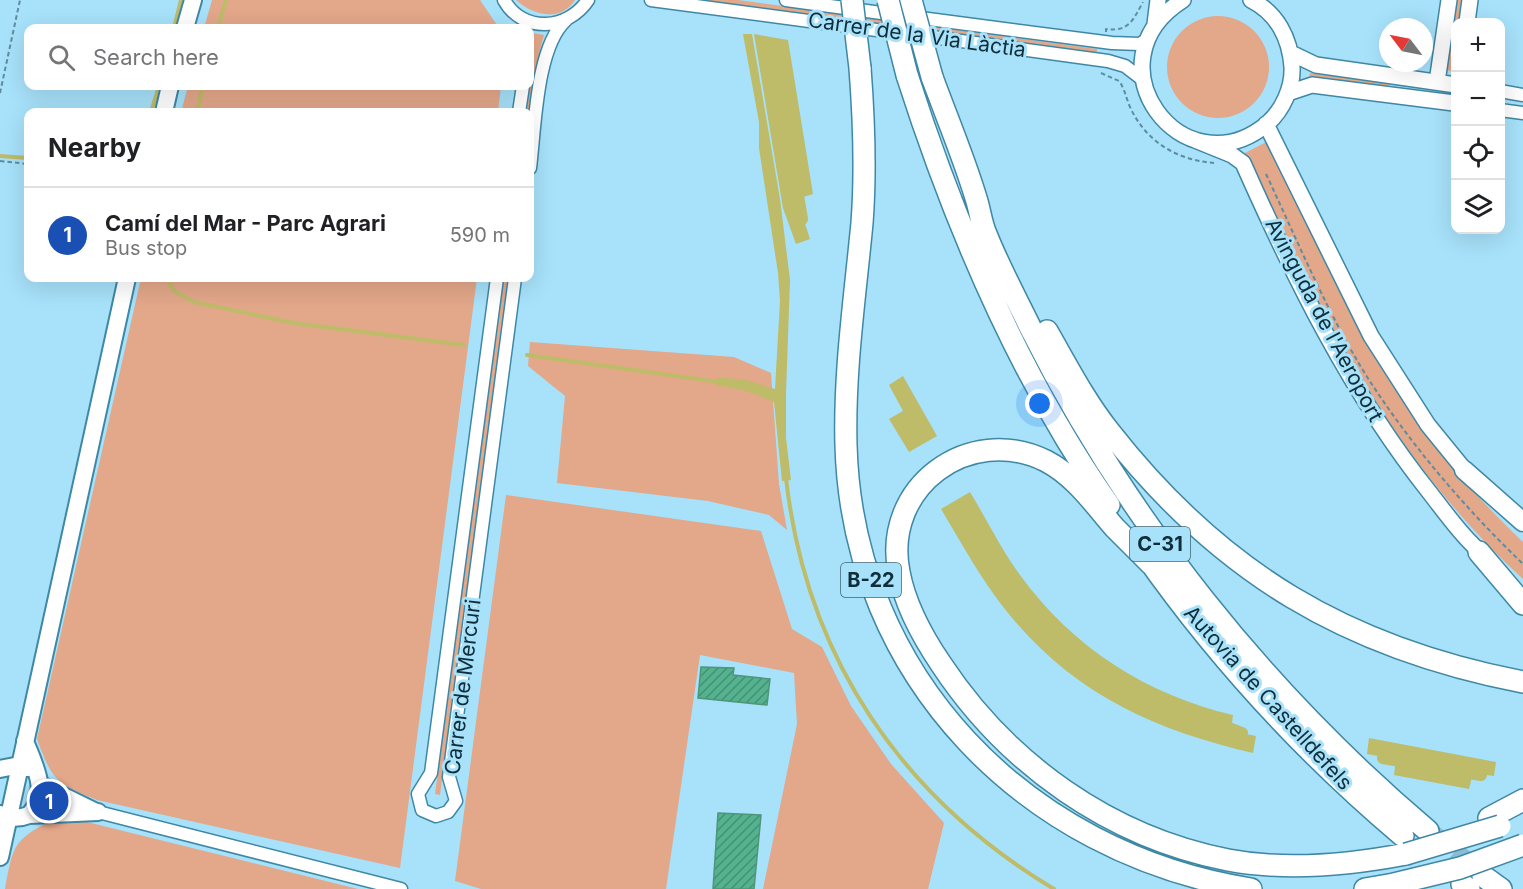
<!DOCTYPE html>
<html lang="en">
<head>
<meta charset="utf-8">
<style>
	:root { --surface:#fff; --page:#f6f6f6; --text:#202124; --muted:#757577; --line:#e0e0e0; --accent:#0f766e }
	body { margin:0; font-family:Inter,sans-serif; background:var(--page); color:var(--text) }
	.controls { position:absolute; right:18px; top:18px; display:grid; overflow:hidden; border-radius:12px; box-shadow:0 6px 24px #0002 }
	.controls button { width:54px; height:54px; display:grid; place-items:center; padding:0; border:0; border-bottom:2px solid var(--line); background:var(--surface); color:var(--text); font:30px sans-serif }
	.compass { position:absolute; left:1379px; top:18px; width:54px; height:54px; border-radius:50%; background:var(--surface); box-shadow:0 6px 24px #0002; rotate:302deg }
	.you { position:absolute; left:1040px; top:404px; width:21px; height:21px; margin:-15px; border:4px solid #fff; border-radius:50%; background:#1a73e8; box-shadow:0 0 0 9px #1a73e833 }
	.badge { display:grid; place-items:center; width:39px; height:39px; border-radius:50%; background:var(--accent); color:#fff; font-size:20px; font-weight:700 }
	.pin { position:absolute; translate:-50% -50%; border:3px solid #fff; box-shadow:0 2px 6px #0006 }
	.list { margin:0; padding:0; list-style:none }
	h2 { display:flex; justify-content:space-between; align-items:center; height:78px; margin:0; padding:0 24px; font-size:26px }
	h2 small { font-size:20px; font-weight:400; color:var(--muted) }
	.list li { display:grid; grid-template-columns:39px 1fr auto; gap:18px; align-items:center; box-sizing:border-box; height:96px; padding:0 24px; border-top:2px solid var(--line) }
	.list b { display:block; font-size:22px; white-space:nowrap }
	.list p { margin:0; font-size:20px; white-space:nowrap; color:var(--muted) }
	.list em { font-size:20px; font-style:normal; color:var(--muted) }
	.icon { flex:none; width:33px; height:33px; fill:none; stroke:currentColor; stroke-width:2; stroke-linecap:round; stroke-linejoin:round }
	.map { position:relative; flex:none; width:1523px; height:889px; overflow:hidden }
	.search { position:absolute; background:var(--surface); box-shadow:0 6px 24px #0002; left:24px; top:24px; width:510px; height:66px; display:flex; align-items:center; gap:15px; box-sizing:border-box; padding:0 21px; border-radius:12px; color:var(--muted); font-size:22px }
	.panel { position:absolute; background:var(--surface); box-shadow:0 6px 24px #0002; left:24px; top:108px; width:510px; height:174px; border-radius:12px }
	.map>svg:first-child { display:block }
</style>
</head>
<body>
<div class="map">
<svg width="1523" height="889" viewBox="0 0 1523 889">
	<defs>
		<pattern id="building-hatch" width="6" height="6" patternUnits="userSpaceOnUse" patternTransform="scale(1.5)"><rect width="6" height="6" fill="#54b28f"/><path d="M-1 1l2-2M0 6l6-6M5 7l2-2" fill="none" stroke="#449176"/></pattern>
	</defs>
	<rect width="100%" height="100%" fill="#a7e1fa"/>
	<path fill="#e3a78a" d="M212 0H480L499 28H204Z
		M516 0H575C560 23 533 15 516 0Z
		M699 0H738L1097 49V53Z
		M1455 0H1463L1460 22H1456L1453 71 1445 70Z
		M1167 67a51 51 0 1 1 102 0a51 51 0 1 1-102 0Z
		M533 33 544 35 538 57 530 119V112H526Z
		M1310 73 1391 84 1379 88 1309 78Z
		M188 86H501L498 112H181Z
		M1268 141C1306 220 1342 301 1388 376 1424 436 1472 494 1523 542V579C1390 457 1321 313 1245 153Z
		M141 278H477L400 868 97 800C56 783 53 782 37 739Z
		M504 278H508L440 795 435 794Z
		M530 342 734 357 771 373 779 484 787 530 769 515 708 501 557 483 565 396 528 366Z
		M506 495 761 531 792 629 822 647 851 706 891 764 944 823 928 889H763L797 724 794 673 700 655 666 889H481L455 881Z
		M51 821 87 822 358 889H5C13 848 12 840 51 821Z"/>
	<path fill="#bebb69" d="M743 34H752L780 199 790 280 786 393V438L791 480 782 481 774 402 746 391 716 385 717 377 746 380 775 389 780 301 778 273 759 148V122Z
		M754 34 788 40 813 194 797 199 810 239 796 244 783 208Z
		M903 376 937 436 909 452 889 419 903 411 889 385Z
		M970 492C987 520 1001 549 1020 575 1072 647 1147 695 1233 715L1231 731 1256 736 1253 753C1154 730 1074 694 1008 613 982 581 962 544 941 509Z
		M1369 738 1496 762 1494 776 1473 773 1469 789 1394 775 1396 759 1367 754Z"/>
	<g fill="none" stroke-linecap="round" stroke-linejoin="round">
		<path stroke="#bebb69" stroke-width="4" d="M174 28 181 0
			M218 28 226 0
			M151 112 159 86
			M197 112 203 86
			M0 156 28 158
			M167 278 174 291 194 302 294 323 464 345
			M527 355 719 382
			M786 478C806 657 901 797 1054 889"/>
		<path stroke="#bebb69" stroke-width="12" d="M796 184 802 219
			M1216 723 1242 733
			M1383 758 1412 763
			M1458 771 1481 775"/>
	</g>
	<path fill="url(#building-hatch)" stroke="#4e967a" stroke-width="1.5" d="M701 667 734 668 733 675 770 679 767 705 698 698Z
		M718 813 761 815 754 889H713Z"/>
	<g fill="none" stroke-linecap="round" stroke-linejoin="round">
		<path stroke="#89bdd4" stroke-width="21" stroke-dasharray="21 10" stroke-linecap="butt" d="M1430 833 1480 873"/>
		<defs>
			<path id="minor" d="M504 0C523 34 568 30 588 0
				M651 0 899 33
				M786 0 896 15
				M913 17 1112 43 1140 44 1146 40
				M917 35 1108 61 1125 66 1142 79
				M1500 91 1523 95
				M1500 110 1523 113
				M519 112 523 86
				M530 168C535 128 536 47 566 20
				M497 278 431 773 418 794 422 810 436 816 448 812 456 801 449 777 515 278
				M98 812 401 889"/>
			<path id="tertiary" d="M1183 0C1085 62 1183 193 1267 124 1283 110 1293 87 1292 67 1290 38 1277 13 1251 0
				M1467 22 1470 0
				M1155 24 1158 0
				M1291 53 1316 65 1456 85
				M1437 82 1449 0
				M1288 93 1312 85 1454 103
				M1266 124 1371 336 1428 425 1472 479
				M1195 140 1232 155 1243 163C1294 278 1351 394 1430 493 1447 515 1465 540 1487 558"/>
			<path id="secondary" d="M185 28 193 0
				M164 112 170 86
				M25 741C35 767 50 792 29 815
				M0 769 20 765 27 768
				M41 785 94 811
				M0 814C10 819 19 819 29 815L98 812
				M0 857 127 278"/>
			<path id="primary" d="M1464 470 1523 522"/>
			<path id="motorway" d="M860 68C864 120 866 171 862 223 855 297 844 371 846 445 852 677 1027 854 1251 889
				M907 75C955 225 1018 375 1109 505
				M932 77C947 118 964 158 976 198 980 210 981 223 986 234 999 267 1016 298 1031 329 1128 522 1264 692 1428 831
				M1047 331C1066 364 1085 401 1109 431 1220 573 1347 648 1523 682
				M1143 552C1216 656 1306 754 1403 836
				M1479 552 1523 604
				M1151 564C1139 552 1127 540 1115 528 1094 504 1075 476 1046 461 969 423 882 487 899 572 905 605 922 636 941 664 1007 764 1110 837 1228 860 1286 871 1349 865 1406 854
				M1489 818 1523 800
				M1483 876 1501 889
				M1462 884 1469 889
				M1365 889 1394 884"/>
		</defs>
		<use href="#minor" stroke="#3f88a5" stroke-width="15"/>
		<use href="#tertiary" stroke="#3f88a5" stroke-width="18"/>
		<use href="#secondary" stroke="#3f88a5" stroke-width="20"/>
		<use href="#primary" stroke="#3f88a5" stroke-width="21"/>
		<use href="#motorway" stroke="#3f88a5" stroke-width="24"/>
		<path stroke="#5f8c9f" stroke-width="2" stroke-dasharray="4.5 3" stroke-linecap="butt" d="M1106 32V29C1129 32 1133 20 1143 2
			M1101 73 1119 81C1125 89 1126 98 1130 107 1146 142 1177 160 1214 163
			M0 93 20 0
			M0 161 28 164
			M1266 174C1298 242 1332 324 1373 386 1416 451 1467 510 1523 564"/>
		<use href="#minor" stroke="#fff" stroke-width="12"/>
		<use href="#tertiary" stroke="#fff" stroke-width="15"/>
		<use href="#secondary" stroke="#fff" stroke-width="16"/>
		<use href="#primary" stroke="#fff" stroke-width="18"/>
		<use href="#motorway" stroke="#fff" stroke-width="21"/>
		<defs>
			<path id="motorway-bridge" d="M852 0 860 68
				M888 0 907 75
				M911 0 932 77
				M1406 854 1500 826
				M1394 884 1460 868 1523 845"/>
		</defs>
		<use href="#motorway-bridge" stroke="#3f88a5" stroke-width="24" stroke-linecap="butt"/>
		<use href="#motorway-bridge" stroke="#fff" stroke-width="21"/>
	</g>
	<g text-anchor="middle" stroke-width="6" stroke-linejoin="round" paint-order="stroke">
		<g fill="#a7e1fa" stroke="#3d6474" stroke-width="1.5">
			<rect x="1130" y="527" width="60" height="34" rx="4.5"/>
			<rect x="841" y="563" width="60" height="34" rx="4.5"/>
		</g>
		<g font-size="20" font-weight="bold" fill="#0f2e3a">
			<text x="1160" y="551">C-31</text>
			<text x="871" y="587">B-22</text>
		</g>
		<g font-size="21" fill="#0f2e3a" stroke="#a7e1fa">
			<text transform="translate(917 35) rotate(8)" y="7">Carrer de la Via Làctia</text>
			<text transform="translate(1324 320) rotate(62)" y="7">Avinguda de l'Aeroport</text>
			<text transform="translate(463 687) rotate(-83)" y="7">Carrer de Mercuri</text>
			<text transform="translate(1268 698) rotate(48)" y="7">Autovia de Castelldefels</text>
		</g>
	</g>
</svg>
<div class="controls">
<button>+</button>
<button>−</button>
<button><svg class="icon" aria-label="locate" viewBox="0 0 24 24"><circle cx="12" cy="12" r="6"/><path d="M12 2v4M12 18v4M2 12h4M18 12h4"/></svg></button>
<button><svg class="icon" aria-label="layers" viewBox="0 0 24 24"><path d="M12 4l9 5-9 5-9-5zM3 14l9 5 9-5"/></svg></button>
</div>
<svg class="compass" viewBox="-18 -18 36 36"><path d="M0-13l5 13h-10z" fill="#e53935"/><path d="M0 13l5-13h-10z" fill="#757577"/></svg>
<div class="you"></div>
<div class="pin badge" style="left:49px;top:801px;background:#1a4fb4">1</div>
<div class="search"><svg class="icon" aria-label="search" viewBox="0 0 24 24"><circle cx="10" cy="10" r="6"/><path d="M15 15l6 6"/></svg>Search here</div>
<section class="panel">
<h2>Nearby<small></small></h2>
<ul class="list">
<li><span class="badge" style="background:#1a4fb4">1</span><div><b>Camí del Mar - Parc Agrari</b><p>Bus stop</p></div><em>590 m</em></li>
</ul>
</section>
</div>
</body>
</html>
